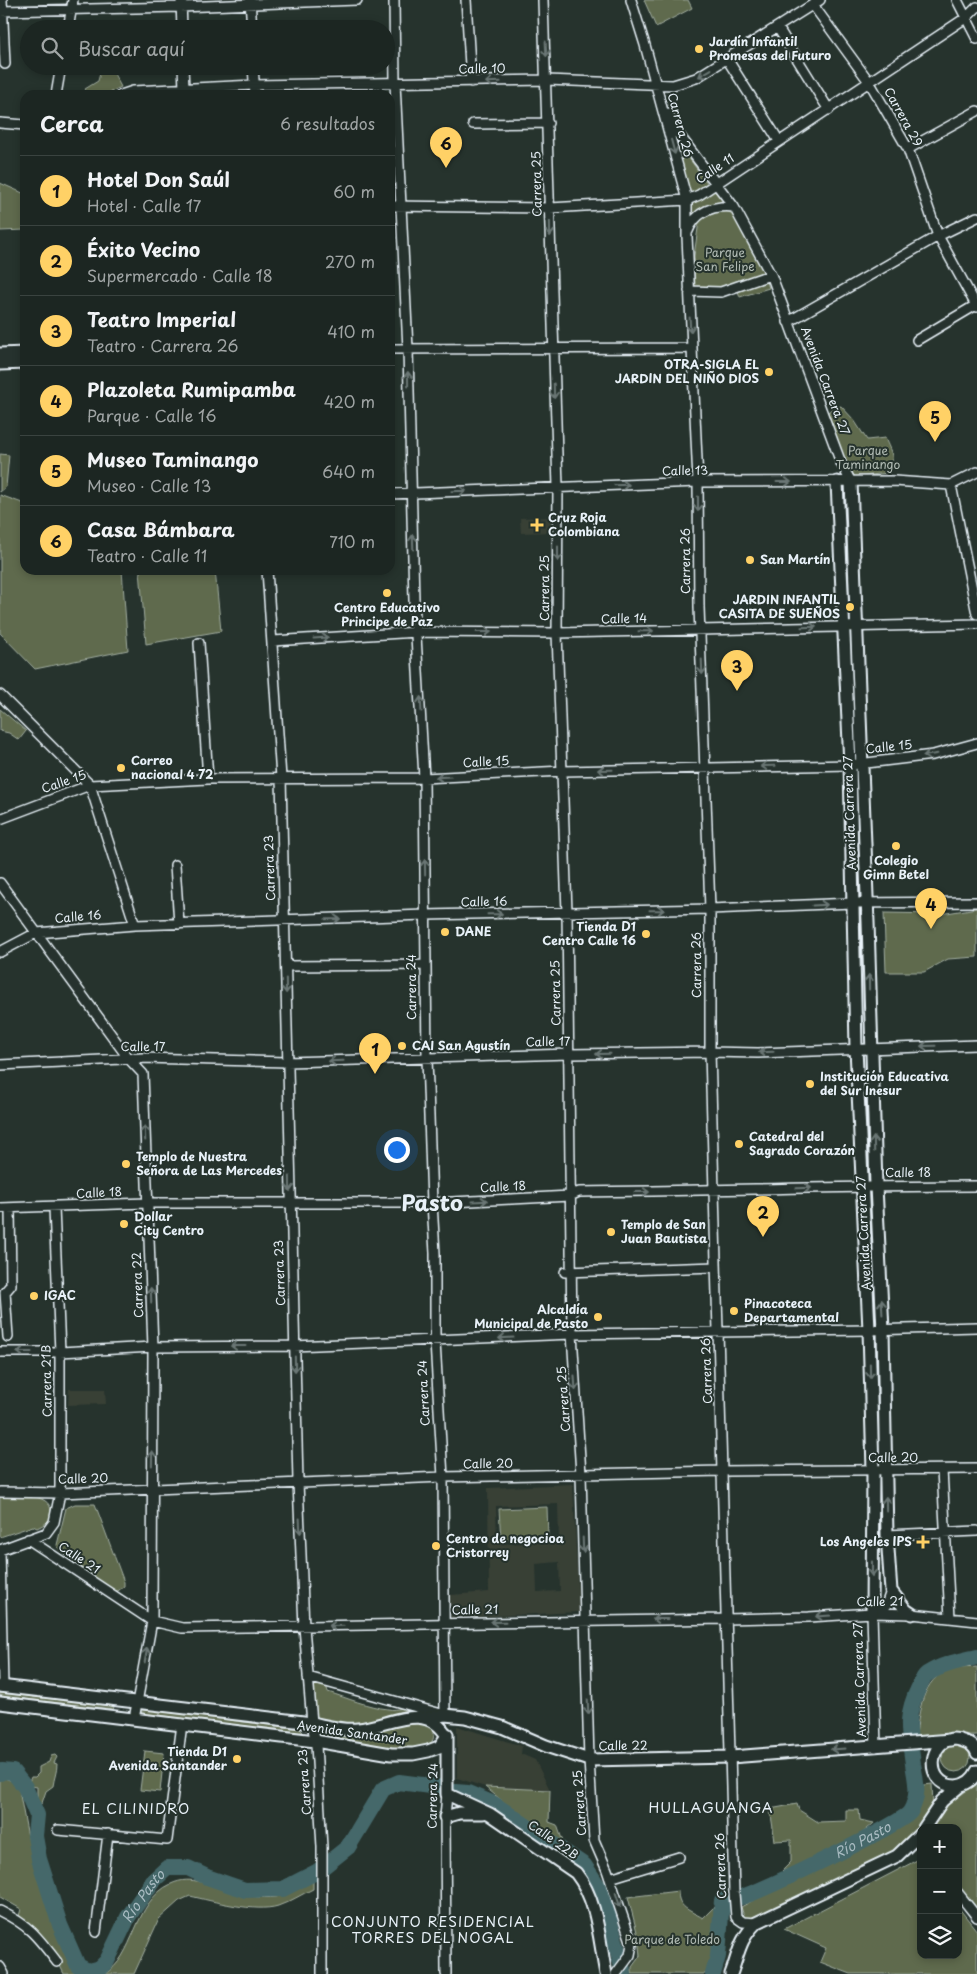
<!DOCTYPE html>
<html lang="es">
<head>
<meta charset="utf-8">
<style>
	:root { --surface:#1c2622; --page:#252e2a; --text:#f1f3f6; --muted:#a0a5a5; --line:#3a4340; --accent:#ffd166 }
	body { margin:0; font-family:"Playpen Sans",sans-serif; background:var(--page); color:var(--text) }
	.controls { position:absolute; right:15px; bottom:15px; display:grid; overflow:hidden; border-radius:10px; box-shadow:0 2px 8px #0003 }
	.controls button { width:45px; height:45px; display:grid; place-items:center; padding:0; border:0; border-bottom:1px solid var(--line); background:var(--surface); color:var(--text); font:25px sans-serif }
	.you { position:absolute; left:396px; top:1149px; width:18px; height:18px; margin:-12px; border:4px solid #fff; border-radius:50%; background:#1a73e8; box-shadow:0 0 0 8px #1a73e833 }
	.badge { display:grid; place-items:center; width:32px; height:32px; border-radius:50%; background:var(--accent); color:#111; font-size:16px; font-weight:700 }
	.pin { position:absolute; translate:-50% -41px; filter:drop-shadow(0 1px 2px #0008) }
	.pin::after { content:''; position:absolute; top:26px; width:18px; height:15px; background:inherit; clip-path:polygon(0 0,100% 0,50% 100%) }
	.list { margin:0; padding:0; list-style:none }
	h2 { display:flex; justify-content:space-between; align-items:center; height:65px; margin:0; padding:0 20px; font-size:21px }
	h2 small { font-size:16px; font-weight:400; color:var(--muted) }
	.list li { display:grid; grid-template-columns:32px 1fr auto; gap:15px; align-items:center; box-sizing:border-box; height:70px; padding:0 20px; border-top:1px solid var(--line) }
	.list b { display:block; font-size:19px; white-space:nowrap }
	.list p { margin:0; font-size:16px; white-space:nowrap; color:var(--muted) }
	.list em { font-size:16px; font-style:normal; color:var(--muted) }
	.icon { flex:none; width:28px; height:28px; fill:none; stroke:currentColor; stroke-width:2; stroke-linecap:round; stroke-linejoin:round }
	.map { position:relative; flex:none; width:977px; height:1974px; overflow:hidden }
	.search { position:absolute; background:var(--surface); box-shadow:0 2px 8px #0003; left:20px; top:20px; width:375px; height:55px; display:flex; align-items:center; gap:12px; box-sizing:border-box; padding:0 18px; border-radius:28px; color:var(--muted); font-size:19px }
	.panel { position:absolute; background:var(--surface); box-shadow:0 2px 8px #0003; left:20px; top:90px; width:375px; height:485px; border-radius:15px }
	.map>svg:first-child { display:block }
</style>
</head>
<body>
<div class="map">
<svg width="977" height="1974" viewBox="0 0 977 1974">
	<rect width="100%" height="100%" fill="#26332d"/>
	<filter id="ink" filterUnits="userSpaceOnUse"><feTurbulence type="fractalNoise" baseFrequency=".02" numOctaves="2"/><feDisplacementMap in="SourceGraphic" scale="10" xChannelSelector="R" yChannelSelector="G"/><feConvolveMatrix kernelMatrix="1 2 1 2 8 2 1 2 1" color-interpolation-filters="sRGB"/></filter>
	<g filter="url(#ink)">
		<path fill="#384036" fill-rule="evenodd" d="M553 517V532L521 533 520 518Z
			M69 1389H105L106 1404 68 1405Z
			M573 1484 579 1612 451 1618 450 1595 489 1592 488 1488ZM558 1504 559 1542 497 1544 496 1506ZM559 1562 560 1591 537 1592 536 1564Z
			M457 1726 522 1746 521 1754 535 1760 550 1790 485 1787 457 1778Z"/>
		<path fill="#5e6b4d" stroke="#a3aea2" d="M644 0H688L692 8 656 27Z
			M112 70 121 87 104 95H90L85 89 98 81 100 73Z
			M674 138 708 184 703 189 689 195Z
			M0 183 25 194V230L0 231Z
			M713 189 724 203 691 219 690 201Z
			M717 211 733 212 762 267 769 288 740 297 737 288 695 289 694 256 699 221Z
			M841 406 854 420 867 440 885 438C891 453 897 459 887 473L855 477 842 456 828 412 833 408Z
			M0 454 9 455 6 487 0 492Z
			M0 495 25 504V570H122L128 650 35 669 0 633Z
			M140 570H215L221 631 146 644Z
			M0 709 26 731 19 740 9 733 0 731Z
			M977 908V957L948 959 924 972H886L884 913 941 914Z
			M0 1497C14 1497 51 1491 51 1512 52 1521 45 1524 37 1528L33 1526 0 1537Z
			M75 1504H95L124 1582V1586L118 1591 108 1589 58 1548 57 1545 66 1508Z
			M547 1507 548 1537 501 1540 499 1509Z
			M977 1667V1735L916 1736C919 1712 922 1679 949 1670 958 1667 968 1668 977 1667Z
			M310 1681 326 1685 328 1692C347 1698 368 1707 388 1709 397 1711 403 1706 411 1709 397 1712 387 1717 374 1722 356 1728 333 1723 315 1721Z
			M0 1693 113 1706 114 1708 113 1709 0 1696Z
			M149 1710 300 1729 303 1732 301 1733 141 1713V1711Z
			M417 1721 433 1727C435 1736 434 1739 429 1746L406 1749 318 1738 315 1729Z
			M942 1758a14 14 0 1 1 28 0a14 14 0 1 1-28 0Z
			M145 1751 164 1753 160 1792 140 1790Z
			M55 1755 57 1757 54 1763 57 1764C57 1772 54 1778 53 1786L46 1791 42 1803 37 1805V1787L31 1786 29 1782 31 1777H35L39 1773V1767L49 1762 51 1756Z
			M2 1777 12 1781 19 1790 29 1842 57 1925 73 1961 84 1974H64L49 1943 19 1916 21 1909 0 1897V1779Z
			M977 1783V1909L965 1895 958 1883V1828H930L943 1808Z
			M932 1784 933 1806 916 1833 895 1852 750 1921 745 1919 741 1907 909 1814 917 1794V1786Z
			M485 1787 550 1790 549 1822 557 1825 563 1842 515 1811Z
			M797 1804 799 1810 818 1822 846 1821V1810H859L860 1820 874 1823C848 1847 816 1862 782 1871L791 1862V1840L775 1841 770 1809Z
			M921 1858V1955H958V1907L977 1931V1974H851L820 1962 826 1948 784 1929Z
			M313 1877V1889C302 1894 290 1902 278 1906 256 1913 212 1901 190 1896L179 1901 159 1919 134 1974H104C135 1959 133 1901 171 1884 192 1874 210 1886 230 1892 243 1895 262 1899 276 1897 286 1896 304 1883 313 1877Z
			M678 1891C678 1908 689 1910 703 1918L716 1905C724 1920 713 1958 707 1974H632V1967L640 1956 638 1936 628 1897Z"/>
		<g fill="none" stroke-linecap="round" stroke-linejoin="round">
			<g stroke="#45686b" stroke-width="16">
				<path id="s1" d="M0 1773 2 1771 13 1772 25 1787 37 1815 35 1836 39 1859 60 1925 78 1966 88 1971 100 1968 107 1961 128 1917 154 1880 167 1868H188L207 1877 245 1890 283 1889 318 1871 348 1847 383 1789 399 1782 438 1787"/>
				<path d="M455 1792 468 1793 494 1804 584 1865 602 1892 624 1974"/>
				<path id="s2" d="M741 1897C760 1892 902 1824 910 1812 920 1795 916 1782 913 1764 909 1732 904 1717 919 1687 921 1683 923 1677 927 1674 942 1664 960 1661 977 1657"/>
				<path d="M713 1974 718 1956 722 1900"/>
			</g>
			<defs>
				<path id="minor" d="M2 0 5 64
					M181 0 182 29
					M250 0 252 29
					M466 0 471 82
					M543 0 558 487 557 633 567 912 572 1334 581 1474 589 1760 594 1840 607 1870 632 1944 630 1955 616 1974
					M631 0 645 45 687 200V236L698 482 699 607 710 909V1052L714 1191 734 1893 736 1917 743 1922 756 1923
					M957 0 977 39
					M813 5 870 83 908 149 938 236 977 307
					M0 11 181 7 357 0
					M778 28 829 110
					M68 29 73 0
					M727 59 779 141
					M183 66 184 88
					M253 66 255 95
					M56 95 61 66
					M121 95 133 91 254 85 547 80 673 85 696 78 820 0
					M668 113 676 131 734 207 772 277 841 463 851 482
					M0 123 25 125
					M473 124 548 123
					M908 149 977 111
					M390 206 550 208 687 200 699 195 967 17 977 7
					M688 231C696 211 714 205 734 207
					M689 291 721 292 770 275
					M788 322 938 236 977 217
					M917 340 976 305
					M390 349 691 348
					M951 485 977 614
					M390 494 698 482 894 481 951 485 977 472
					M267 570 281 778 298 1482 304 1627 312 1723 316 1745 322 1847V1974
					M273 641 417 632 557 633 977 624
					M199 643 208 779
					M0 695 90 785 135 925
					M0 819 90 785 208 779 424 778 563 771 850 765 933 755 977 743
					M175 865 179 924
					M0 883 129 1059 143 1074 153 1347 152 1621 134 1719
					M0 952 36 933 135 925 426 915 710 909 853 903 977 902
					M286 966 426 965
					M0 1065 143 1058 287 1062 570 1054 710 1052 758 1053 977 1045
					M0 1208 147 1203H432L570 1196 579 1192C712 1191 844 1186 977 1186
					M565 1272 716 1267
					M8 1337 5 1292 11 1285 10 1208
					M0 1352H60L153 1347 294 1346 572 1334 869 1330 977 1327
					M942 1470 950 1618
					M0 1492 60 1493 443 1477 722 1471 977 1469
					M887 1535 977 1531
					M28 1539 152 1621 182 1628 725 1619 809 1617 872 1613 912 1614 977 1621
					M0 1550 46 1533 54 1522 60 1493V1352L54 1208
					M0 1550 3 1687
					M874 1611 886 1605 891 1591
					M872 1613 876 1747
					M308 1677 445 1715 443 1477 435 1342V1253L432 1203 427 1058 424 778 414 600 408 349 395 83 394 0
					M58 1830 167 1840 182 1724
					M610 1878 679 1857
					M958 1893 977 1917
					M0 1911C30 1926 37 1936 57 1962
					M96 1932 108 1834
					M0 1967 4 1974
					M446 1974 445 1817 447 1794"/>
				<path id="major" d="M0 354 25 353
					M0 364 25 363
					M837 482 850 765 856 1048 869 1330 873 1470 872 1613
					M851 482 868 922 876 1186 883 1330 887 1535 891 1591 906 1610 912 1614
					M0 1686 312 1723C327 1726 343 1731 358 1729 389 1726 425 1700 447 1736L439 1747 428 1751 413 1754H391L315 1741 0 1703
					M426 1718 445 1715 465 1717 502 1727 546 1746 589 1760 731 1757 951 1740
					M447 1734V1794L490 1814 576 1873C598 1901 599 1940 606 1974
					M977 1753C975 1747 970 1743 963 1741 930 1728 920 1786 956 1786 966 1785 973 1780 977 1771
					M445 1817 459 1813H483
					M924 1828 942 1801 961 1785
					M731 1974C739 1953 739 1940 756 1923L897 1856 921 1833"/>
			</defs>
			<use href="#minor" stroke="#e8f1f8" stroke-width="12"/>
			<use href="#major" stroke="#e8f1f8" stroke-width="15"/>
			<use href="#minor" stroke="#26332d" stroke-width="9"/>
			<use href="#major" stroke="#26332d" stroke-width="11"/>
		</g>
		<defs><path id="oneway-shaft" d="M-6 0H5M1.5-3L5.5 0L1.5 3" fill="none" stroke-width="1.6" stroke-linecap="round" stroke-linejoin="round" transform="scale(1.25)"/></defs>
		<g stroke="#6a7674">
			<use href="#oneway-shaft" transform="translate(546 49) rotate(87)"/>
			<use href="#oneway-shaft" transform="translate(705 73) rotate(149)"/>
			<use href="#oneway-shaft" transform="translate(493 82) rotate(178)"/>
			<use href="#oneway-shaft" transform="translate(673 147) rotate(75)"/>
			<use href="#oneway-shaft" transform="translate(550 229) rotate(89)"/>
			<use href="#oneway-shaft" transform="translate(690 325) rotate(87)"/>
			<use href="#oneway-shaft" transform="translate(408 379) rotate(-91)"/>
			<use href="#oneway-shaft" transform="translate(554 391) rotate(88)"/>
			<use href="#oneway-shaft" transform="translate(784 482)"/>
			<use href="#oneway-shaft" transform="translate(622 485) rotate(-2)"/>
			<use href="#oneway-shaft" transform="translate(459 491) rotate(-2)"/>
			<use href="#oneway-shaft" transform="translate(698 504) rotate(90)"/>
			<use href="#oneway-shaft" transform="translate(413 542) rotate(-92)"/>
			<use href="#oneway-shaft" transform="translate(558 554) rotate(90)"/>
			<use href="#oneway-shaft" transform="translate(809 627) rotate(-2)"/>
			<use href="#oneway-shaft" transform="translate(646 631) rotate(-1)"/>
			<use href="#oneway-shaft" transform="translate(484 632)"/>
			<use href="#oneway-shaft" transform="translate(321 638) rotate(-4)"/>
			<use href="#oneway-shaft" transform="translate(702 667) rotate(88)"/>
			<use href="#oneway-shaft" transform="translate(421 704) rotate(-93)"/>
			<use href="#oneway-shaft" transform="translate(930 755) rotate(171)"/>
			<use href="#oneway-shaft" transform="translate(768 766) rotate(179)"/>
			<use href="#oneway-shaft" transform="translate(605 770) rotate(179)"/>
			<use href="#oneway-shaft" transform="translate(443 777) rotate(177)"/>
			<use href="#oneway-shaft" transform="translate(425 867) rotate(-91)"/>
			<use href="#oneway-shaft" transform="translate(820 905) rotate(-3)"/>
			<use href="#oneway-shaft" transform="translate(657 910) rotate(-1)"/>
			<use href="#oneway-shaft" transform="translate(495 914) rotate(-1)"/>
			<use href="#oneway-shaft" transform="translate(333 919) rotate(-1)"/>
			<use href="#oneway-shaft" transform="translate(869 982) rotate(-91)"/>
			<use href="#oneway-shaft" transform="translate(286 986) rotate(89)"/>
			<use href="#oneway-shaft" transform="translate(928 1046) rotate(179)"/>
			<use href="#oneway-shaft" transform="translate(766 1052) rotate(178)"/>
			<use href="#oneway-shaft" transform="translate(603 1054) rotate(179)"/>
			<use href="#oneway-shaft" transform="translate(336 1061) rotate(178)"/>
			<use href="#oneway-shaft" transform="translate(145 1133) rotate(-92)"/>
			<use href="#oneway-shaft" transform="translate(874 1144) rotate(-92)"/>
			<use href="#oneway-shaft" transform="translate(290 1184) rotate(89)"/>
			<use href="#oneway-shaft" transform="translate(804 1188) rotate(-2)"/>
			<use href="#oneway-shaft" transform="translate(642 1192)"/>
			<use href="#oneway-shaft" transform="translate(480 1201) rotate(-3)"/>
			<use href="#oneway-shaft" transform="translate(151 1295) rotate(-92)"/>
			<use href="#oneway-shaft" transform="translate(882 1307) rotate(-93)"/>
			<use href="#oneway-shaft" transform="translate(506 1338) rotate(177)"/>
			<use href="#oneway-shaft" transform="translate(238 1346) rotate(180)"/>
			<use href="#oneway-shaft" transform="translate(24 1352) rotate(-180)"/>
			<use href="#oneway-shaft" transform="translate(295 1364) rotate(89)"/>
			<use href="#oneway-shaft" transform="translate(870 1371) rotate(89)"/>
			<use href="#oneway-shaft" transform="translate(575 1383) rotate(86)"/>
			<use href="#oneway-shaft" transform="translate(152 1458) rotate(-89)"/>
			<use href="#oneway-shaft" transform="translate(886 1504) rotate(-91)"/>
			<use href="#oneway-shaft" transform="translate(300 1526) rotate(87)"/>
			<use href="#oneway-shaft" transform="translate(583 1545) rotate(88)"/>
			<use href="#oneway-shaft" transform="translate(872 1569) rotate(90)"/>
			<use href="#oneway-shaft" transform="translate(823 1616) rotate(176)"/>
			<use href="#oneway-shaft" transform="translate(660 1619) rotate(180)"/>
			<use href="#oneway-shaft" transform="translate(498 1622) rotate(179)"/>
			<use href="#oneway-shaft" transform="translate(336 1626) rotate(179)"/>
			<use href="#oneway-shaft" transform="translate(146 1655) rotate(-80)"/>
			<use href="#oneway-shaft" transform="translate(588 1707) rotate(88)"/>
			<use href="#oneway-shaft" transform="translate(838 1749) rotate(176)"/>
			<use href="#oneway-shaft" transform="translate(618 1900) rotate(72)"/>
		</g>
	</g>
	<g fill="#ffd166" stroke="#26332d" stroke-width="2">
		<circle cx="699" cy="49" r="5"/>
		<circle cx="769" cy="372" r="5"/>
		<path d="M534.5 517.5h5v5h5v5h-5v5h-5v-5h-5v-5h5z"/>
		<circle cx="750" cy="560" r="5"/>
		<circle cx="387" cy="593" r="5"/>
		<circle cx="850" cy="607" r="5"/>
		<circle cx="121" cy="768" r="5"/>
		<circle cx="896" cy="846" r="5"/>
		<circle cx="445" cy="932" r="5"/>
		<circle cx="646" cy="934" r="5"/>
		<circle cx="402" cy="1046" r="5"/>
		<circle cx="810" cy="1084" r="5"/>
		<circle cx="739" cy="1144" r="5"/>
		<circle cx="126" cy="1164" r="5"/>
		<circle cx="124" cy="1224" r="5"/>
		<circle cx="611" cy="1232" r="5"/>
		<circle cx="34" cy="1296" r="5"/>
		<circle cx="734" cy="1311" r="5"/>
		<circle cx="598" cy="1317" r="5"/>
		<path d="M920.5 1534.5h5v5h5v5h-5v5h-5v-5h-5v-5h5z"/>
		<circle cx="436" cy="1546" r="5"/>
		<circle cx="237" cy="1759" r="5"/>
	</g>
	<g text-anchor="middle" stroke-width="4" stroke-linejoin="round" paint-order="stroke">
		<g font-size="12" font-weight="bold" fill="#e8f1f8" stroke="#26332d" text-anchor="start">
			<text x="709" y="46">Jardín Infantil<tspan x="709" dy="14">Promesas del Futuro</tspan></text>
			<text x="759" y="369" text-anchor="end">OTRA-SIGLA EL<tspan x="759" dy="14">JARDIN DEL NIÑO DIOS</tspan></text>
			<text x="548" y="522">Cruz Roja<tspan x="548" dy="14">Colombiana</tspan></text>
			<text x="760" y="564">San Martín</text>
			<text x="840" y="604" text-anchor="end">JARDIN INFANTIL<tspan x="840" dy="14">CASITA DE SUEÑOS</tspan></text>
			<text x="387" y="612" text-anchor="middle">Centro Educativo<tspan x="387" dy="14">Principe de Paz</tspan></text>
			<text x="131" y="765">Correo<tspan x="131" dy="14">nacional 4 72</tspan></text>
			<text x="896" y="865" text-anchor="middle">Colegio<tspan x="896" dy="14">Gimn Betel</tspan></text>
			<text x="636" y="931" text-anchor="end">Tienda D1<tspan x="636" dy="14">Centro Calle 16</tspan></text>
			<text x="455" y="936">DANE</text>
			<text x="412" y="1050">CAI San Agustín</text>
			<text x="820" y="1081">Institución Educativa<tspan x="820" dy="14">del Sur Inesur</tspan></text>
			<text x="749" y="1141">Catedral del<tspan x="749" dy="14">Sagrado Corazón</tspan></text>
			<text x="136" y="1161">Templo de Nuestra<tspan x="136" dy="14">Señora de Las Mercedes</tspan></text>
			<text x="134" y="1221">Dollar<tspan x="134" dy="14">City Centro</tspan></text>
			<text x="621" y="1229">Templo de San<tspan x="621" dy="14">Juan Bautista</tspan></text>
			<text x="44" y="1300">IGAC</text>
			<text x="744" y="1308">Pinacoteca<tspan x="744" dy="14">Departamental</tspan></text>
			<text x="588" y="1314" text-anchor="end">Alcaldía<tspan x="588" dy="14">Municipal de Pasto</tspan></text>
			<text x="446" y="1543">Centro de negocioa<tspan x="446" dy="14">Cristorrey</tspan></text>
			<text x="912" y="1546" text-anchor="end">Los Angeles IPS</text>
			<text x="227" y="1756" text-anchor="end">Tienda D1<tspan x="227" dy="14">Avenida Santander</tspan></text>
		</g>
		<g font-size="12" fill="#e8f1f8" stroke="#26332d">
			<text transform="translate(482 69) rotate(-1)" y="4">Calle 10</text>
			<text transform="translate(903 117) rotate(61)" y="4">Carrera 29</text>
			<text transform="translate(680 125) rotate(75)" y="4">Carrera 26</text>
			<text transform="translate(715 169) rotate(-34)" y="4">Calle 11</text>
			<text transform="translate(537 184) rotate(-91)" y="4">Carrera 25</text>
			<text transform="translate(825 381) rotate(69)" y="4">Avenida Carrera 27</text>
			<text transform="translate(685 471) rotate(-1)" y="4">Calle 13</text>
			<text transform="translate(686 561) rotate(-90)" y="4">Carrera 26</text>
			<text transform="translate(545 588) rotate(-90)" y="4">Carrera 25</text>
			<text transform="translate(624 619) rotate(-1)" y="4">Calle 14</text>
			<text transform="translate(889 747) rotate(-6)" y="4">Calle 15</text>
			<text transform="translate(486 762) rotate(-3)" y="4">Calle 15</text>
			<text transform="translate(64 782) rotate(-19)" y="4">Calle 15</text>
			<text transform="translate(850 813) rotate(-92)" y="4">Avenida Carrera 27</text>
			<text transform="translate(270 868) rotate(-92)" y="4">Carrera 23</text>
			<text transform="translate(484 902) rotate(-1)" y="4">Calle 16</text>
			<text transform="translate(78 917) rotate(-5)" y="4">Calle 16</text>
			<text transform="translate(697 965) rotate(-90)" y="4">Carrera 26</text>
			<text transform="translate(412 987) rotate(-90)" y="4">Carrera 24</text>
			<text transform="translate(556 993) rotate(-91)" y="4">Carrera 25</text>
			<text transform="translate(548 1042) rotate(-1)" y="4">Calle 17</text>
			<text x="143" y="1051">Calle 17</text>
			<text x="908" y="1177">Calle 18</text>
			<text transform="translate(503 1187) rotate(-3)" y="4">Calle 18</text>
			<text transform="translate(99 1193) rotate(-3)" y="4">Calle 18</text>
			<text transform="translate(864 1233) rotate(-93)" y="4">Avenida Carrera 27</text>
			<text transform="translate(280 1273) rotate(-92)" y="4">Carrera 23</text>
			<text transform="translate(138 1285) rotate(-92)" y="4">Carrera 22</text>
			<text transform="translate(707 1371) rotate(-92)" y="4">Carrera 26</text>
			<text transform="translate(47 1381) rotate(-91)" y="4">Carrera 21B</text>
			<text transform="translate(424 1393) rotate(-93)" y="4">Carrera 24</text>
			<text transform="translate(564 1399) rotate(-94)" y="4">Carrera 25</text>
			<text x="893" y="1462">Calle 20</text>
			<text transform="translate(488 1464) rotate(-1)" y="4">Calle 20</text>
			<text transform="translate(83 1479) rotate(-2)" y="4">Calle 20</text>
			<text transform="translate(79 1558) rotate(33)" y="4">Calle 21</text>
			<text x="880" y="1606">Calle 21</text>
			<text transform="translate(475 1610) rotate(-1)" y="4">Calle 21</text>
			<text transform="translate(860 1680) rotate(-92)" y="4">Avenida Carrera 27</text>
			<text transform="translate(352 1733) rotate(8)" y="4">Avenida Santander</text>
			<text transform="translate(623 1746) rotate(-1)" y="4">Calle 22</text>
			<text transform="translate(305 1782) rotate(-94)" y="4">Carrera 23</text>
			<text transform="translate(433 1796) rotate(-89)" y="4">Carrera 24</text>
			<text transform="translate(580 1803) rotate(-94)" y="4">Carrera 25</text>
			<text transform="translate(553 1840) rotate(35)" y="4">Calle 22B</text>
			<text transform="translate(721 1866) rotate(-92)" y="4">Carrera 26</text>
		</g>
		<g font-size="12" fill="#b1bbb4" stroke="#26332d">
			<text x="725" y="257">Parque<tspan x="725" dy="14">San Felipe</tspan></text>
			<text x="868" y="455">Parque<tspan x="868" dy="14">Taminango</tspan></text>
			<text x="672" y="1944">Parque de Toledo</text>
		</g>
		<g font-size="14" letter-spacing="1" fill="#e8f1f8" stroke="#26332d">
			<text x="711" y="1813">HULLAGUANGA</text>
			<text x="136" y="1814">EL CILINIDRO</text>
			<text x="433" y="1927">CONJUNTO RESIDENCIAL<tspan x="433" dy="16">TORRES DEL NOGAL</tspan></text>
		</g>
		<g font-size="14" font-style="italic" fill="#a7bac0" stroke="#26332d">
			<text dy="5" stroke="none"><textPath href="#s2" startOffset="134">Río Pasto</textPath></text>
			<text dy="5" stroke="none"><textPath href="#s1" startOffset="330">Río Pasto</textPath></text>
		</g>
		<g font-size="22" font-weight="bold" fill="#e8f1f8" stroke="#26332d">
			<text x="432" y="1211">Pasto</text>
		</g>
	</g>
</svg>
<div class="controls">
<button>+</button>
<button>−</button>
<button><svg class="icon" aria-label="layers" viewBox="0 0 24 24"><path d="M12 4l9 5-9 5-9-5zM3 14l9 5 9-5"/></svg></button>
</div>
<div class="you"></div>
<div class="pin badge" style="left:375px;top:1074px">1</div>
<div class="pin badge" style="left:763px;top:1237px">2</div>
<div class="pin badge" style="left:737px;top:691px">3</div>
<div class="pin badge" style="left:931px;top:929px">4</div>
<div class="pin badge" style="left:935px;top:442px">5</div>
<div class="pin badge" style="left:446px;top:168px">6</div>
<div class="search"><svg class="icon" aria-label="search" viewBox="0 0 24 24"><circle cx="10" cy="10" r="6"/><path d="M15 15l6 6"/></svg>Buscar aquí</div>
<section class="panel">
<h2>Cerca<small>6 resultados</small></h2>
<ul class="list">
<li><span class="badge">1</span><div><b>Hotel Don Saúl</b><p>Hotel · Calle 17</p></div><em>60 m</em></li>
<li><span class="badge">2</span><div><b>Éxito Vecino</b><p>Supermercado · Calle 18</p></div><em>270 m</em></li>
<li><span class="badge">3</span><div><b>Teatro Imperial</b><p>Teatro · Carrera 26</p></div><em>410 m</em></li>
<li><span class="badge">4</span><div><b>Plazoleta Rumipamba</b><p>Parque · Calle 16</p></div><em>420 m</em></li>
<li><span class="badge">5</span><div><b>Museo Taminango</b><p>Museo · Calle 13</p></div><em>640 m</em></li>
<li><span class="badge">6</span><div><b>Casa Bámbara</b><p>Teatro · Calle 11</p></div><em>710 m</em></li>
</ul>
</section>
</div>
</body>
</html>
